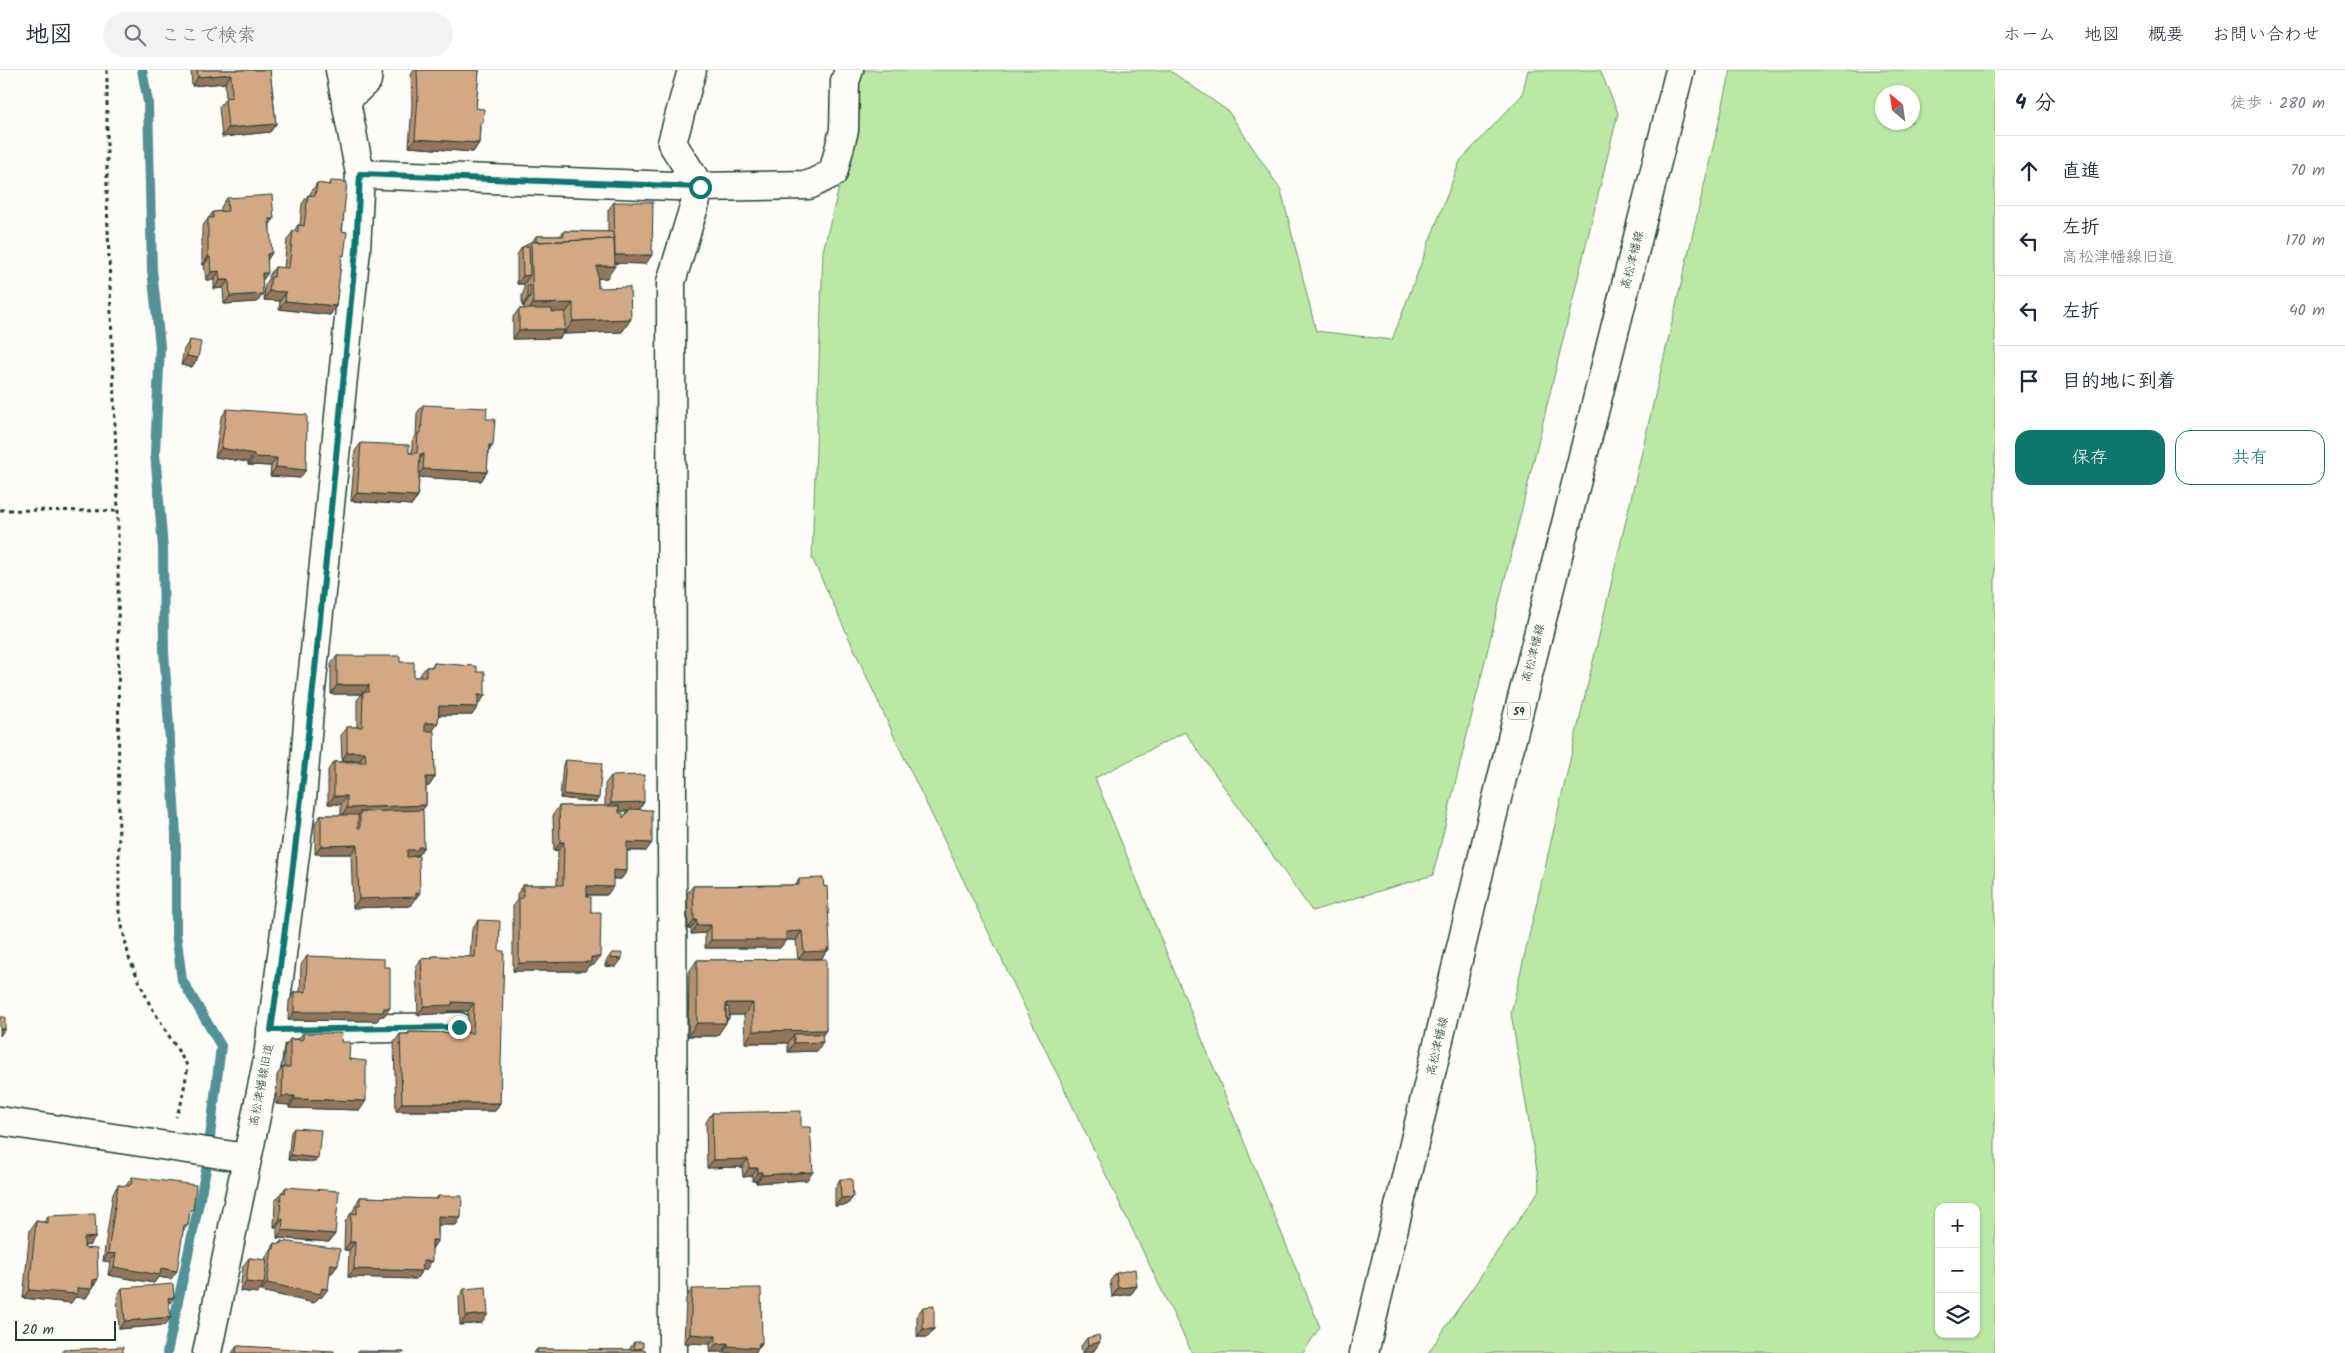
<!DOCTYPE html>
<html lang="ja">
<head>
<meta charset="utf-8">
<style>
	:root { --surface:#fff; --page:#f2f2f3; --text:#1f2937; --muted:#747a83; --line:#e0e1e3; --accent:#0f766e }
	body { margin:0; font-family:Kalam,"Klee One",sans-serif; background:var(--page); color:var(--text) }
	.controls { position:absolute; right:15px; bottom:15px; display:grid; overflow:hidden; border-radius:10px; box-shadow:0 1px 4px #0004 }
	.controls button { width:45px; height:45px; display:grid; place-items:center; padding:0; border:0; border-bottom:1px solid var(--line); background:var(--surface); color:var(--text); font:25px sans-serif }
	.compass { position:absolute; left:1875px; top:15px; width:45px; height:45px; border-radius:50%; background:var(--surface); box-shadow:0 1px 4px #0004; rotate:331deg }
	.scale { position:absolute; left:15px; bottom:12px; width:101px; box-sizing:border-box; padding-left:5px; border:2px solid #1f3d34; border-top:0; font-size:14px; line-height:18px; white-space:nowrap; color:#1f3d34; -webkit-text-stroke:4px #fdfcf7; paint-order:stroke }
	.stop { position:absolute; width:15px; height:15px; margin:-11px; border:4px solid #0f766e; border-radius:50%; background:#fff }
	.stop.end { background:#0f766e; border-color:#fff; box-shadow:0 1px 5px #0008 }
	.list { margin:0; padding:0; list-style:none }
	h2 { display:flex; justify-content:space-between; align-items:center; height:65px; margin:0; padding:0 20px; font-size:21px }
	h2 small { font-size:16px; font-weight:400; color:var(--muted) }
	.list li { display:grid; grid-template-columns:32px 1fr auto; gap:15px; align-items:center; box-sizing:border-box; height:70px; padding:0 20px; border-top:1px solid var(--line) }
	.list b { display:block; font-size:19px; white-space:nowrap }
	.list p { margin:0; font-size:16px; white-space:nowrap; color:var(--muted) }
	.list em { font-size:16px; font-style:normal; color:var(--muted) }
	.actions { display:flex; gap:10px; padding:15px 20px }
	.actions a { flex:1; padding:11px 0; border:1px solid var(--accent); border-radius:15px; text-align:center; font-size:18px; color:var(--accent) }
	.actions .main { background:var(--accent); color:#fff }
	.icon { flex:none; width:28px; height:28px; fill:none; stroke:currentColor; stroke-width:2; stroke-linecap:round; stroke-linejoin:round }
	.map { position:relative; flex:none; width:1995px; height:1283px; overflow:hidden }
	header { display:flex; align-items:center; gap:30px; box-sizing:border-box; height:70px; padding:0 25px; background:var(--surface); border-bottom:1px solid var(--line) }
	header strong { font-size:24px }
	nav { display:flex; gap:28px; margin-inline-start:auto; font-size:18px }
	.search { width:350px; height:45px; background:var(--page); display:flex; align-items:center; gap:12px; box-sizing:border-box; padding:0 18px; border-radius:28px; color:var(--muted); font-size:19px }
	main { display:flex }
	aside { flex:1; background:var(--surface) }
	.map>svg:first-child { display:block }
</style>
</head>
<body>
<header>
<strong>地図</strong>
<div class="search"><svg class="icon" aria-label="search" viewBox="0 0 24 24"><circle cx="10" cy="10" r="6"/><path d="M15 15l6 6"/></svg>ここで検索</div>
<nav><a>ホーム</a><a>地図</a><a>概要</a><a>お問い合わせ</a></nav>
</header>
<main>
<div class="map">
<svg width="1995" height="1283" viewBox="0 0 1995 1283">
	<rect width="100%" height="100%" fill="#fdfcf7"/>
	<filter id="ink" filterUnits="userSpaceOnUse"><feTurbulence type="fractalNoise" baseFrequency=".02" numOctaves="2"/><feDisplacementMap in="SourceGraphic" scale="10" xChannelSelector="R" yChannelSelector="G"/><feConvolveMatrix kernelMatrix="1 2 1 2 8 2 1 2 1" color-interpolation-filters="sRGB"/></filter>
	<g filter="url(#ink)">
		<path fill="#bce8a5" stroke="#6e926c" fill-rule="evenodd" d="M860 0H1169L1228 41 1281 120 1316 261 1392 270 1460 91 1522 25 1528 0H1600L1618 43 1433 805 1312 841 1185 662 1095 708 1320 1257 1303 1283H1192L900 679 812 488 823 181 851 70Z
			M1731 0H1995V1283H1428L1540 1119 1511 943ZM1882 22H1912V52H1882ZM1939 1137H1976V1264H1939Z"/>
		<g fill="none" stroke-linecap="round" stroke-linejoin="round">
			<path stroke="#559194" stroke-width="10" d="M142 0 148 32 152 200 160 276 155 383 163 478 164 581 176 764V863L182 910 221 976 206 1100 167 1283"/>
			<defs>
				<path id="minor" d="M346 30 367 10 368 0
					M360 104 700 117 809 115 833 103 844 60 845 11 849 0
					M271 960 459 957
					M0 1051 247 1088
					M673 1283 671 212 700 117 672 73 692 0"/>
				<path id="tertiary" d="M207 1283 267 993 279 908 302 730 309 640 356 180 360 104 340 0"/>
				<path id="primary" d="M1364 1283 1491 752 1680 0"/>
			</defs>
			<use href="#minor" stroke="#1f3d34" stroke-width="31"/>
			<use href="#tertiary" stroke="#1f3d34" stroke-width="31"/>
			<use href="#primary" stroke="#1f3d34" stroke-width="31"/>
			<path stroke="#1f3d34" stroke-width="3" stroke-dasharray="4 4" stroke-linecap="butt" d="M107 0V131L118 441 119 842 129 888 149 933 188 997 181 1034 176 1047
				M0 440 118 441"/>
			<use href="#minor" stroke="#fdfcf7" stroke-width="28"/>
			<use href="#tertiary" stroke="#fdfcf7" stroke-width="28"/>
			<use href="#primary" stroke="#fdfcf7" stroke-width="28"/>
		</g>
		<path fill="#b59172" stroke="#1f3d34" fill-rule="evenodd" d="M191 0H270L276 54 270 62 222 67 219 37 226 28 225 13 192 16Z
			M414 0H479L476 38 480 58 479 73 473 82 409 77 412 35 411 5Z
			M331 111 342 161 341 191 336 236 330 245 279 239 280 231 264 230 265 215 269 209V206L275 197 284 198 287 170 293 161H294L298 155H300L302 134 308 125H310L311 122 317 113 328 115Z
			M227 128 270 155 268 189 262 211 263 224 257 232 224 234 223 218 214 219V210H206L204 195H202V157L213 142 221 141V137Z
			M614 132 646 194 615 193 607 208H598V218L631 249 622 262 564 264V261L560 268 513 269V247L519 239H524V236H522V225L524 221V214H517V185L522 177 525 176 528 173 532 172 536 166H560L564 161 608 162V140Z
			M190 270 192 297 181 295 184 279Z
			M423 335 486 349 493 375 488 382 487 402 481 411 419 407 418 426 412 435 351 431 355 381 361 373 412 383V371L416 366 417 343Z
			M227 339 300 408 270 406 271 396 248 395V392L215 387 221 348Z
			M337 586 400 592 414 607H420V605L426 597H431L434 593 477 602 485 625 479 634H478L472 645H438V653L432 661 435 707 429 716H426V735L422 740 418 785H414L413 786 414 832H413L410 836 353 838 351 784H315V753L321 745H341V734H328V700L334 692H360V690L342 691 341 665 347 657H357V630L362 624H331V594Z
			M566 690 596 732 560 728 563 694Z
			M611 706 644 732 639 740 646 781H627V801L621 809H613L607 825H587L591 842 594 895H589L585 901H513V836L517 830V824L523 815H557L558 780 554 781 553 745 559 736H605V714ZM619 741H628L623 748 619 743Z
			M799 809 830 878 821 889 826 960 822 966 817 981 788 982V973H745L744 945H729V948L717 966H688L689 902 697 890H798L796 870H786L780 878H705V863L691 864V859H688L687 824 693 816 796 815Z
			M478 850 499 881 500 1033 495 1041H396L394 973 400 964H407L409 962 467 963 468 941H448L446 943 418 945 416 897 421 889 431 888 432 886 470 887 472 859Z
			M612 883 616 897 605 896 606 891Z
			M307 886 384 946H380L377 951 288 950 289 931 294 922H300L301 895Z
			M303 963 341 972 349 989 360 1040 289 1038V1035L276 1034 277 1005 283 997H284V978L290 969H298Z
			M712 1043 801 1057 807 1110 756 1113V1111H752V1106L743 1107 742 1097 707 1098 706 1052Z
			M294 1058 315 1092 288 1090 291 1062Z
			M132 1107 189 1146 188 1155 183 1161 171 1209 158 1207 154 1213 108 1205 110 1192 103 1191 113 1123 118 1115 126 1116Z
			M840 1109 853 1127 847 1135 835 1136V1118Z
			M286 1117 335 1164 329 1172 277 1168V1157H274L275 1131Z
			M438 1126 461 1147 456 1155H438V1170L432 1178 426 1200H422L416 1209 348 1207 349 1180H344L345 1152 354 1139 355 1136 360 1127 436 1129Z
			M48 1146 90 1175 84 1176 92 1218 86 1228 75 1227 71 1233 23 1228 30 1160 36 1151 44 1152Z
			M281 1171 338 1195 332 1203H330L322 1227H319L314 1233 261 1221V1219L258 1223 240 1221 243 1196 249 1188 265 1190 266 1187 275 1173 279 1174Z
			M1116 1203 1137 1216 1131 1224 1112 1227 1110 1211Z
			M122 1218 169 1235 165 1255 119 1259 117 1227Z
			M464 1219 482 1253 460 1255 459 1227Z
			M692 1219 762 1273 755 1283H722V1282H710V1274L684 1273 686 1228Z
			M923 1237 934 1259 928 1267H917V1245Z
			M1087 1268 1094 1281 1082 1283 1081 1276Z
			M634 1272 642 1280 648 1283H534L537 1279 629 1280Z
			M237 1276 334 1283H232Z"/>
		<path fill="#93765c" stroke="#1f3d34" d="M231 4 225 13 192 16 198 7Z
			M276 54 270 62 222 67 228 58Z
			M415 69 479 73 473 82 409 77Z
			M269 149H274L268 157Z
			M272 183 266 192 267 184Z
			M612 185H652L646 194 606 193Z
			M208 187H210L204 195H202Z
			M597 196H615L607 208 589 209Z
			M219 201 214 210H206L211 202Z
			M262 203H268L262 211Z
			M530 205 524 214H517L523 206Z
			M220 210H229L223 218 214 219Z
			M269 221 286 222 280 231 264 230Z
			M263 224 257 232 224 234 230 226Z
			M528 227H530L524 236H522Z
			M285 231 336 236 330 245 279 239Z
			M573 233 564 245 525 246 533 234Z
			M631 249 622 262 564 264 573 251Z
			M519 260H565L560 268 513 269Z
			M187 286 198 288 192 297 181 295Z
			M489 375H493L487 384Z
			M221 378 254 384 248 392 215 387Z
			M420 384H424L418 392Z
			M254 387 277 388 271 396 248 395Z
			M276 397 306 400 300 408 270 406Z
			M423 399 487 402 481 411 417 407Z
			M357 423 418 426 412 435 351 431Z
			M337 615H369L364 624 363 622 362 624H331Z
			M478 625H485L479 634H472Z
			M439 636 478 637 472 645H433Z
			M425 653H438L432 662H419Z
			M347 682H365L360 690 342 691Z
			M426 707H435L429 716H420Z
			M563 724 599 728 596 732 560 728Z
			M334 726H347L341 734H328Z
			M644 732 638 741H605L611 733Z
			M426 735 420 743 360 742 357 746 341 747 347 738Z
			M560 772H564L558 780 554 781Z
			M627 772 652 773 646 781 622 780Z
			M357 775 351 784H315L321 776Z
			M418 777H424L418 785H414L412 788 401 789 407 780Z
			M613 800 627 801 621 809 607 808Z
			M587 816 613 817 607 825H581Z
			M420 823 410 836 353 838 359 829Z
			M694 850H697L691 859H688Z
			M697 855H711L705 863 691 864Z
			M802 861 796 870H786L780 878H705L711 870 786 862Z
			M830 878 821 889 798 890 804 882Z
			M591 887H600L594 895H589L585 901H513L519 893Z
			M611 888 622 889 616 897 605 896Z
			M452 932 474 933 468 941H448L446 943 418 945 424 936Z
			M726 933H753L744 945H723Z
			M390 938 384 946H380L377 951 288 950 294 942Z
			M723 948H729L725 953H726L717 966H688L697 953Z
			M0 959H5L0 966Z
			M826 960 817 973 823 972 817 981 788 982 794 973V964L788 973H745L753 961Z
			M282 1026H295L289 1035 276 1034Z
			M295 1029 366 1031 360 1040 289 1038Z
			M402 1033H500L495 1041H396Z
			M291 1085 318 1088 315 1092 288 1090Z
			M748 1089 742 1097 707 1098 713 1090Z
			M749 1098H758L752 1106 743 1107Z
			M758 1102H762L756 1111H752Z
			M813 1102 807 1110 756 1113 762 1105Z
			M853 1127 847 1135 835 1136 841 1128Z
			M438 1146 461 1147 456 1155H432Z
			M280 1149H283L277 1157H274Z
			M282 1160 335 1164 329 1172 277 1168Z
			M96 1167 90 1175 78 1176 84 1168Z
			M432 1170H438L432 1179Z
			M350 1172H355L349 1180H344Z
			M108 1183 116 1184 110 1192 103 1191Z
			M423 1191H432L426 1200H417Z
			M331 1194 338 1195 332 1203H325Z
			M114 1197 161 1198 177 1201 171 1209 158 1207 154 1213 108 1205Z
			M354 1199 422 1201 416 1209 348 1207Z
			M98 1209 93 1218V1210Z
			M246 1212 264 1214 258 1223 240 1221Z
			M267 1213 322 1218 328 1219 322 1227H319L314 1233 261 1221Z
			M1137 1216 1131 1224 1112 1227 1118 1218Z
			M77 1218 92 1219 86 1228 75 1227 71 1233 23 1228 29 1220Z
			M174 1227 168 1236V1228Z
			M488 1244 482 1253 460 1255 466 1246Z
			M171 1247 165 1255 119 1259 125 1251Z
			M923 1259H934L928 1267H917Z
			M690 1264 716 1266 710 1274 684 1273Z
			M1100 1272 1094 1281 1083 1283 1088 1275Z
			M728 1273 722 1282H710L716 1274Z
			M762 1273 755 1283H723L728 1276Z"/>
		<path fill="#d2a984" stroke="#1f3d34" d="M197 0H270L276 54 228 58 225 28 232 27 231 4 198 7Z
			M417 0H479L476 38 484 39 483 53H480L479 73 415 69 418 26Z
			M331 111 347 112 342 161 347 162 344 186 342 185 336 236 285 231 286 222 269 221 271 207H274L275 197 289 198 293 161 298 162V155L304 156 308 125 315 126 317 113 330 115Z
			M272 125 274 149H269L272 183 267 184 268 203H262L263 224 230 226 229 210H220L219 201 211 202 210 187H208V148H213V142L228 141 227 128Z
			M614 132H653L652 185H615Z
			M564 161 613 162V169L536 172V166H564Z
			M614 169 615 196H597L598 218 630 217 631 249 573 251V233L533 234 531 172Z
			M529 176 530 205 523 206 522 177Z
			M527 216H530V227H528Z
			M519 239H552V242H565V260H519Z
			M190 270 201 272 198 288 187 286Z
			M423 335 487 338 486 349H495L493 375H489L487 402 423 399 424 384H420L418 426 357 423 361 373 409 375V383H417L418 363H421Z
			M227 339 307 345 306 400 276 397 277 388 254 387V384L221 378Z
			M337 586H400V592H414V607H426V597H433L434 593 474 596 477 597V602H485V625H478V637L439 636 438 653H425V661H434L435 707H426V735L347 738V726H334V692H366L365 682H347V657H362L363 622H369V615H337Z
			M566 690 602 693 599 728 563 724Z
			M644 705V732L611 733V706Z
			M559 736H619V743H623V748L630 739 652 740V773L627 772V801L613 800V817L587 816V827H591V842H601L600 887H591V892L519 893V828H523V815H563L564 772H560Z
			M423 740 424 777H418V780H407V787L419 786 420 823H416V827L359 829 357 775 321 776V745H358V758H360V742Z
			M823 808 824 817 827 816 830 878H827V881L804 882 802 861 786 862V870H711V855H697V850H694L693 816 799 815V809Z
			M478 850 500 851 499 881H504L500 1033H402L400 964H409V962L473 963 474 933 452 932V935L424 936 421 889 432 888V886L475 887Z
			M612 883H622V889L611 888Z
			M307 886 384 889V897H390V938H384L383 942H294V922H306Z
			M826 889V960L753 961V933H726V953H697V890Z
			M726 937H729V948H726Z
			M0 947H5V959H0Z
			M303 963H342L341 972H350L349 989 366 991V1031L295 1029V1026H282L283 997H290V969L303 970Z
			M794 964H822L823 972 794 973Z
			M801 1041V1057H810L813 1102 762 1105V1102H758V1098H749L748 1089 713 1090 712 1043Z
			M294 1058 321 1060 318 1088 291 1085Z
			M132 1107 196 1115 193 1140H190L188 1155H184L177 1201 161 1198 160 1205 114 1197 116 1184 108 1183 118 1115 129 1116 132 1113Z
			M840 1109H852L853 1127 841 1128Z
			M286 1117 339 1121 335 1164 282 1160 283 1149H280L281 1122 285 1123Z
			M438 1126H462L461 1147 438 1146V1170H432V1191H423L422 1201 354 1199 355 1172H350L351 1143 357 1144V1135H360V1127L438 1129Z
			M95 1144 96 1167 84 1168V1178L97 1179 98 1209 93 1210 92 1219 77 1218V1224L29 1220 36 1151 48 1153V1146Z
			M281 1171 340 1179 338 1195 331 1194 328 1219 322 1218 320 1224 267 1213 272 1179H274L275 1173 281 1174Z
			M249 1188 267 1190 264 1214 246 1212Z
			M1135 1199 1137 1216 1118 1218 1116 1203Z
			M173 1214 174 1227 168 1228 171 1247 125 1251 122 1218Z
			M486 1217 488 1244 466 1246 464 1219Z
			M761 1218 762 1273H759L758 1278 728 1276V1273L716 1274V1266L690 1264 692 1219Z
			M934 1236V1259H923V1237Z
			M1099 1265 1100 1272 1088 1275 1087 1268Z
			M634 1272H643V1278L634 1279Z
			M237 1276 334 1281V1283H236Z
			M123 1277V1283H63V1280Z
			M537 1279 645 1280V1283H537Z
			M358 1281 404 1282V1283H358Z"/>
	</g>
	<g fill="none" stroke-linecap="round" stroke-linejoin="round" filter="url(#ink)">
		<path stroke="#0f766e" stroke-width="6" d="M459 957 271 960C309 701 330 440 356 180L360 104 700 117"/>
	</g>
	<g text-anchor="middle" stroke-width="4.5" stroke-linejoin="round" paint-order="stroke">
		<rect fill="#fdfcf7" stroke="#62766e" stroke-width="1" x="1508" y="632.5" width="22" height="17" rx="4"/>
		<g font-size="11" font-weight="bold" fill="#1f3d34">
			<text x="1519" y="645">59</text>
		</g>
		<g font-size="12" fill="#1f3d34" stroke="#fdfcf7">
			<text transform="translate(1632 190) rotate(-76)" y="4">高松津幡線</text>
			<text transform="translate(1533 583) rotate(-76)" y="4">高松津幡線</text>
			<text transform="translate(1437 976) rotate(-77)" y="4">高松津幡線</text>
			<text transform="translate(261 1015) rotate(-79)" y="4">高松津幡線旧道</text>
		</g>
	</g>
</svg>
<div class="controls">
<button>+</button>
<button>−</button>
<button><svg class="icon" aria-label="layers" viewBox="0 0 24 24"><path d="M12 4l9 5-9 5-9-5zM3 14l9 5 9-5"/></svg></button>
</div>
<svg class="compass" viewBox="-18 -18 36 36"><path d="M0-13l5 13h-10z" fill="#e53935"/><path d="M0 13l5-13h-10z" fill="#747a83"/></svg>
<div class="scale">20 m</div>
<div class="stop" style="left:700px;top:117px"></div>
<div class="stop end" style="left:459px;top:957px"></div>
</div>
<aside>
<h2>4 分<small>徒歩 · 280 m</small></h2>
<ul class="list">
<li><svg class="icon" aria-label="ahead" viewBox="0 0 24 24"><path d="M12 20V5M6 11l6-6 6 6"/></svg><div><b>直進</b></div><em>70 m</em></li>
<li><svg class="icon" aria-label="left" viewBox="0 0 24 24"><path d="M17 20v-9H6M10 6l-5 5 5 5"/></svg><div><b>左折</b><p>高松津幡線旧道</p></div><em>170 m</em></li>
<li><svg class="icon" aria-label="left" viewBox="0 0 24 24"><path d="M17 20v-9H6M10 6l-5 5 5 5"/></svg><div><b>左折</b></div><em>40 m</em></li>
<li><svg class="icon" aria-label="arrive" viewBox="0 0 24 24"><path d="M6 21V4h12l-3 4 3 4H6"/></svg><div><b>目的地に到着</b></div></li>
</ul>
<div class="actions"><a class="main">保存</a><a>共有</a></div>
</aside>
</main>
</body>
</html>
